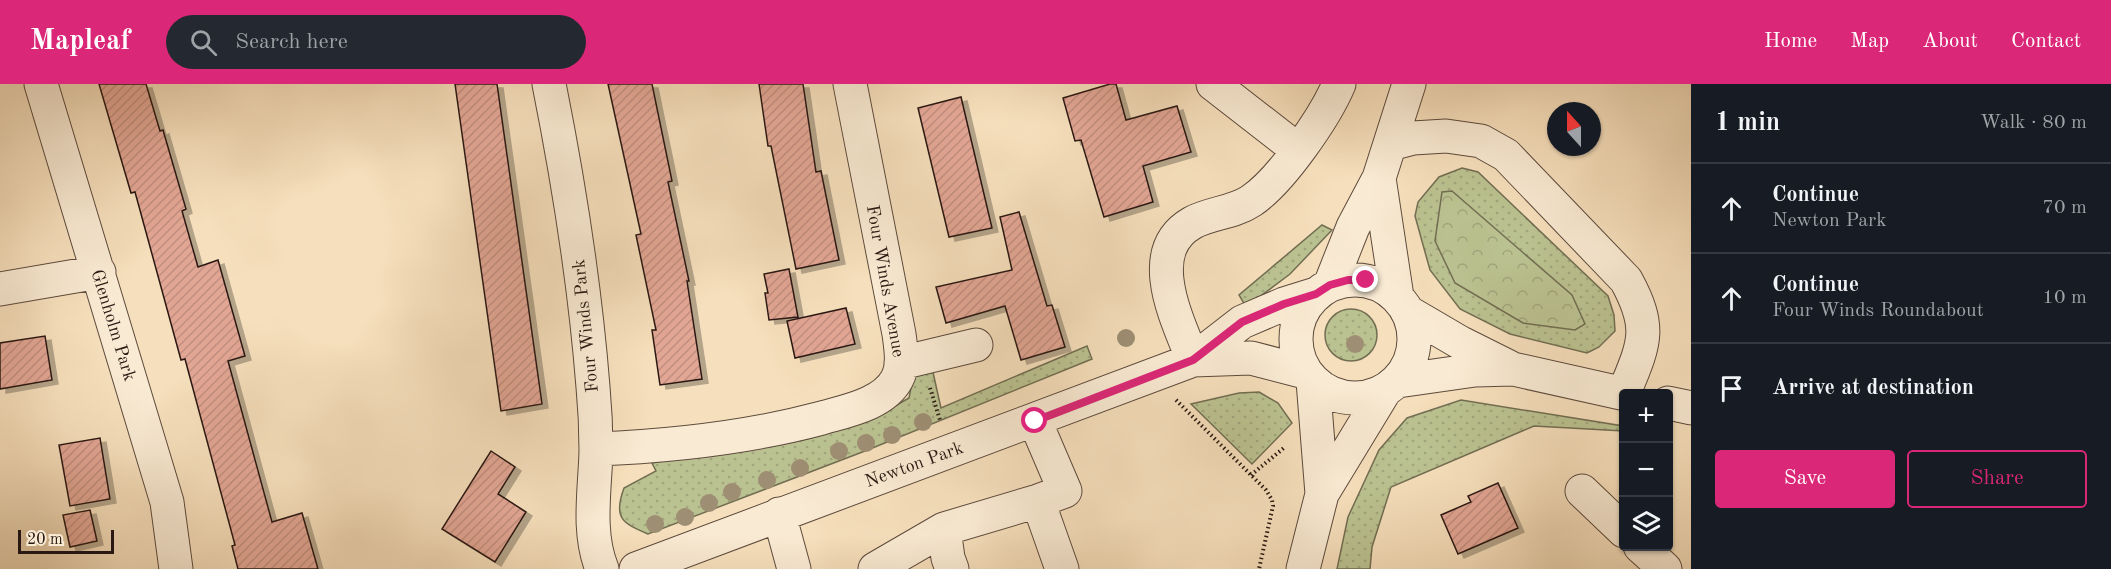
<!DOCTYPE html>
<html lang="en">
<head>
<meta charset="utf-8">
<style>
	:root { --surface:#171b24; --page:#242831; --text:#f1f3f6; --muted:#9ea1a6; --line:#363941; --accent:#db2777 }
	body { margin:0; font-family:"Old Standard TT",serif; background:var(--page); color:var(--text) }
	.controls { position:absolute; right:18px; bottom:18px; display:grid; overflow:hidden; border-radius:6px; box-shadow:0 2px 4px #0004 }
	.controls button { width:54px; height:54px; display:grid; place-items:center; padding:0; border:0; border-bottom:2px solid var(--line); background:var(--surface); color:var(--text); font:30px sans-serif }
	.compass { position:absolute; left:1547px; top:18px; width:54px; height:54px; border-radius:50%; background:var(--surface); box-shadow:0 2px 4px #0004; rotate:339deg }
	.scale { position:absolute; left:18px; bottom:15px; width:96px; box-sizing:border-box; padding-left:6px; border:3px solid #2a1912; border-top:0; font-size:16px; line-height:21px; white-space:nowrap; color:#2a1912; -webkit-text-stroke:4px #f9ead3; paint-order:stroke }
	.stop { position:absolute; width:18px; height:18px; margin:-14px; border:4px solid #db2777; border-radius:50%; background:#fff }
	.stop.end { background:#db2777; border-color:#fff; box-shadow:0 2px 6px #0008 }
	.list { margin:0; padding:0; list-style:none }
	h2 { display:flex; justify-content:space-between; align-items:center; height:78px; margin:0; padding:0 24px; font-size:26px }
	h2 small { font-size:20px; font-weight:400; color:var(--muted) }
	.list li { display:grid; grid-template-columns:39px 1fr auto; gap:18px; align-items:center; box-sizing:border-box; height:90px; padding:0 24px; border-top:2px solid var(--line) }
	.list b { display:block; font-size:22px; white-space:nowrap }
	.list p { margin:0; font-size:20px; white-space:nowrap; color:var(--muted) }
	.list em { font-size:20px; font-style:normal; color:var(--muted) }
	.actions { display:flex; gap:12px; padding:18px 24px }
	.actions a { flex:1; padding:14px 0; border:2px solid var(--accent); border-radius:6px; text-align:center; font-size:21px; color:var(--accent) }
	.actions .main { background:var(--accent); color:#fff }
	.icon { flex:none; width:33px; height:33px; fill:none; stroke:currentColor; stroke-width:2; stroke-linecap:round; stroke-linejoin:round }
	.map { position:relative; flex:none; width:1691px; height:485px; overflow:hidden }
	header { display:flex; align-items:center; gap:36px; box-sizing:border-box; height:84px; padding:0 30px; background:var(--accent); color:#fff }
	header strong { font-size:28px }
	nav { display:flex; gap:33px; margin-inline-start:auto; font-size:21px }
	.search { width:420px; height:54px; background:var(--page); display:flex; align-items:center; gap:15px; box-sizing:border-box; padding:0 21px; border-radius:33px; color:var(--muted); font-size:22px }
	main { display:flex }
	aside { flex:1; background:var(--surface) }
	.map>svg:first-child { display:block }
</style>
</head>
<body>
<header>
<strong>Mapleaf</strong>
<div class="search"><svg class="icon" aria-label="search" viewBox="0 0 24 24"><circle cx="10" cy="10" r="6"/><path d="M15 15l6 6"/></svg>Search here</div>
<nav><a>Home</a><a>Map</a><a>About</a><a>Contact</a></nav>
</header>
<main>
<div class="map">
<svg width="1691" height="485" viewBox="0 0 1691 485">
	<defs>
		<pattern id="grass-dots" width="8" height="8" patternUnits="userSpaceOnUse" patternTransform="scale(1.5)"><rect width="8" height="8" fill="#bbc291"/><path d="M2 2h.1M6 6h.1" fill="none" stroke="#a1a67c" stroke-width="1.8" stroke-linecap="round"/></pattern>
		<pattern id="forest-crowns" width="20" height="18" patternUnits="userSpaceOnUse" patternTransform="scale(1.5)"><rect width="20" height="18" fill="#bbc291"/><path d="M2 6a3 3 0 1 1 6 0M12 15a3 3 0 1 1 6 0" fill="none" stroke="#a1a67c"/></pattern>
		<pattern id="building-hatch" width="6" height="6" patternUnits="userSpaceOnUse" patternTransform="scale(1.5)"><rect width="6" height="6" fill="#e2a694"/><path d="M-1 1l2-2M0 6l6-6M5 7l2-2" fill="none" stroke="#c28e7f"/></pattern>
		<filter id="shadow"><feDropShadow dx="6" dy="4" stdDeviation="0" flood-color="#0004"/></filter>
	</defs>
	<rect width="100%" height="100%" fill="#f6dfbc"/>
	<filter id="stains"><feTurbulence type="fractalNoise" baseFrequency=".00333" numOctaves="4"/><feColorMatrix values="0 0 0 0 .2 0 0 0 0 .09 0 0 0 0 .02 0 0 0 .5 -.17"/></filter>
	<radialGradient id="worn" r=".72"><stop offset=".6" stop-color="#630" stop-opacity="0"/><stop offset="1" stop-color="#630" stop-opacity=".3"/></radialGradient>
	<path fill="url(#grass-dots)" stroke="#726e52" stroke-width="1.5" d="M1462 84 1478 88 1608 212 1614 231 1615 247 1599 263 1587 269 1510 250 1460 225 1430 186 1415 132 1418 118 1439 93Z
		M1322 141 1332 146 1290 190 1246 223 1239 211Z
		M1325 251a26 26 0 1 1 52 0a26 26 0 1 1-52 0Z
		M1087 262 1092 275 865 367 648 450C622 439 613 434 624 404L656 387 652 379C699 370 747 368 793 358 830 351 877 333 909 314L914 288 932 284 941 324Z
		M1259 308 1278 319 1292 339 1252 380 1191 320 1239 309Z
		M1461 316 1623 342V347L1534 342 1391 403 1372 463 1370 485H1337L1348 433 1379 366 1407 334Z"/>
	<path fill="url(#forest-crowns)" stroke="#726e52" stroke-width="1.5" d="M1452 107 1572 211 1585 240 1575 246 1523 239 1455 199 1435 157 1442 108Z"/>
	<path fill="url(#building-hatch)" stroke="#2a1912" stroke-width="1.5" filter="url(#shadow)" d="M99 0H146L160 47 163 46 186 125 182 127 198 183 218 176 245 272 228 277 272 438 302 429 318 485H238L232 462 235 461 185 275 181 276 135 108 131 109Z
		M455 0H497L542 320 501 327Z
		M608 0H652L672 97 668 98 689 197H687L702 295 660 301 652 246H656L636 151 641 150Z
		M759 0H803L816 88 821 87 839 176 796 185 771 62H768Z
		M1110 0H1116L1126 36 1177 22 1191 68 1143 82 1153 118 1104 133 1081 56 1075 57 1063 14Z
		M961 13 992 144 949 153 918 24Z
		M1019 128 1047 222 1052 221 1065 263 1021 276 1005 222 946 239 936 203 1012 186 1000 133Z
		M789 185 798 233 769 236 765 209H768L764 190Z
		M846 224 855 260 795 274 787 237Z
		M45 252 52 296 0 305V259Z
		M100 354 110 415 70 422 59 361Z
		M491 367 515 383 498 410 526 428 495 478 442 445Z
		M1498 399 1518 444 1458 470 1441 431 1471 418 1468 412Z
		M90 426 97 457 70 463 63 431Z"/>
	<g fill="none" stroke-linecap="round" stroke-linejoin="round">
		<defs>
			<path id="minor" d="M41 0 167 418 176 485
				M549 0C569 100 585 202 593 303 595 324 596 346 596 367 595 406 587 448 602 485
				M1213 0 1298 66
				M1390 60 1413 54 1446 52 1481 57 1506 71 1626 196C1653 245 1644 260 1624 309
				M1379 94 1397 213
				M1296 255a59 59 0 1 1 118 0a59 59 0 1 1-118 0Z
				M1330 201 1353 143 1379 94 1409 0
				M0 205 99 188
				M1408 228 1461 259 1509 283
				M1193 276C1178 237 1142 168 1192 139 1209 129 1233 129 1251 117 1281 97 1325 33 1339 0
				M1193 276 1251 274 1305 288
				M901 279 976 261
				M1313 297 1322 410
				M1398 297 1475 286 1513 285 1625 310
				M1668 319 1691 324
				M596 365C673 362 747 354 822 334 846 327 884 320 897 295 904 282 901 265 899 250L850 0
				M1582 407 1624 447
				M1038 417 1062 485
				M779 430 794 485
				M944 445 948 474 952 485
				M1640 462 1665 485
				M636 485 1193 276 1242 238 1284 220 1316 210
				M875 485 944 445 1038 417 1065 407 1035 337
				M1303 485 1322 410 1384 308"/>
		</defs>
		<use href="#minor" stroke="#5d4a3c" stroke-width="35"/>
		<path stroke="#2a1912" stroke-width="4" stroke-dasharray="1.5 3" stroke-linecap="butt" d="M930 304 940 336
			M1176 316 1266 406 1272 416 1273 422 1259 485
			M1251 391 1285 363"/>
		<use href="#minor" stroke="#f9ead3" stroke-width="33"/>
	</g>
	<g fill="#9e8e73">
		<circle cx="1126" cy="254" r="9"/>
		<circle cx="1355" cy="260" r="9"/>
		<circle cx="923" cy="338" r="9"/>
		<circle cx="892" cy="351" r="9"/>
		<circle cx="866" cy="359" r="9"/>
		<circle cx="839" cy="367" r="9"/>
		<circle cx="800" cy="384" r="9"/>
		<circle cx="767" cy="396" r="9"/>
		<circle cx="732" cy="408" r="9"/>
		<circle cx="709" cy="419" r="9"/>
		<circle cx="685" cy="433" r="9"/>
		<circle cx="655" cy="440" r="9"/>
	</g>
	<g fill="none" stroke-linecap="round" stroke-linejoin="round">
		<path stroke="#db2777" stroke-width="8" d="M1035 337 1193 276 1242 238 1284 220 1316 210 1330 201 1348 196H1366"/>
	</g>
	<g text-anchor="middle" stroke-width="5" stroke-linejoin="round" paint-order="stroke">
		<g font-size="18" fill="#2a1912" stroke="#f9ead3">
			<text transform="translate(886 197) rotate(80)" y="6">Four Winds Avenue</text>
			<text transform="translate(114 241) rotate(73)" y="6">Glenholm Park</text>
			<text transform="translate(585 242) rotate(-96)" y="6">Four Winds Park</text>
			<text transform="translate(914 380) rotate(-20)" y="6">Newton Park</text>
		</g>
	</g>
	<rect width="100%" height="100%" filter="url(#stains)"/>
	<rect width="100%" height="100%" fill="url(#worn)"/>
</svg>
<div class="controls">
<button>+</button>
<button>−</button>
<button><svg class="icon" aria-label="layers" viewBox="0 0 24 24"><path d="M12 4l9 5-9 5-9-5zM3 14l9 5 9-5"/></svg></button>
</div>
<svg class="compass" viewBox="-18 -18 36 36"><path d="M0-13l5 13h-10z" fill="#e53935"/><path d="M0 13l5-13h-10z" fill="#9ea1a6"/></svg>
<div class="scale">20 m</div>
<div class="stop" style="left:1035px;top:337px"></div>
<div class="stop end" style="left:1366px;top:196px"></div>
</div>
<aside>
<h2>1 min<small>Walk · 80 m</small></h2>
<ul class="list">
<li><svg class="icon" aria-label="ahead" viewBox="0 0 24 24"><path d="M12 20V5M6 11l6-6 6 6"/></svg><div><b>Continue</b><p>Newton Park</p></div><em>70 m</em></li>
<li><svg class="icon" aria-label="ahead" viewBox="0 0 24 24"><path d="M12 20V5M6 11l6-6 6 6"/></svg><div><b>Continue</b><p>Four Winds Roundabout</p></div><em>10 m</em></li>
<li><svg class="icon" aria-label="arrive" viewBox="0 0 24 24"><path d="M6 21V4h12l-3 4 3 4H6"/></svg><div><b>Arrive at destination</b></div></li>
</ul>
<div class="actions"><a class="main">Save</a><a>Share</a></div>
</aside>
</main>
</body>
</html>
